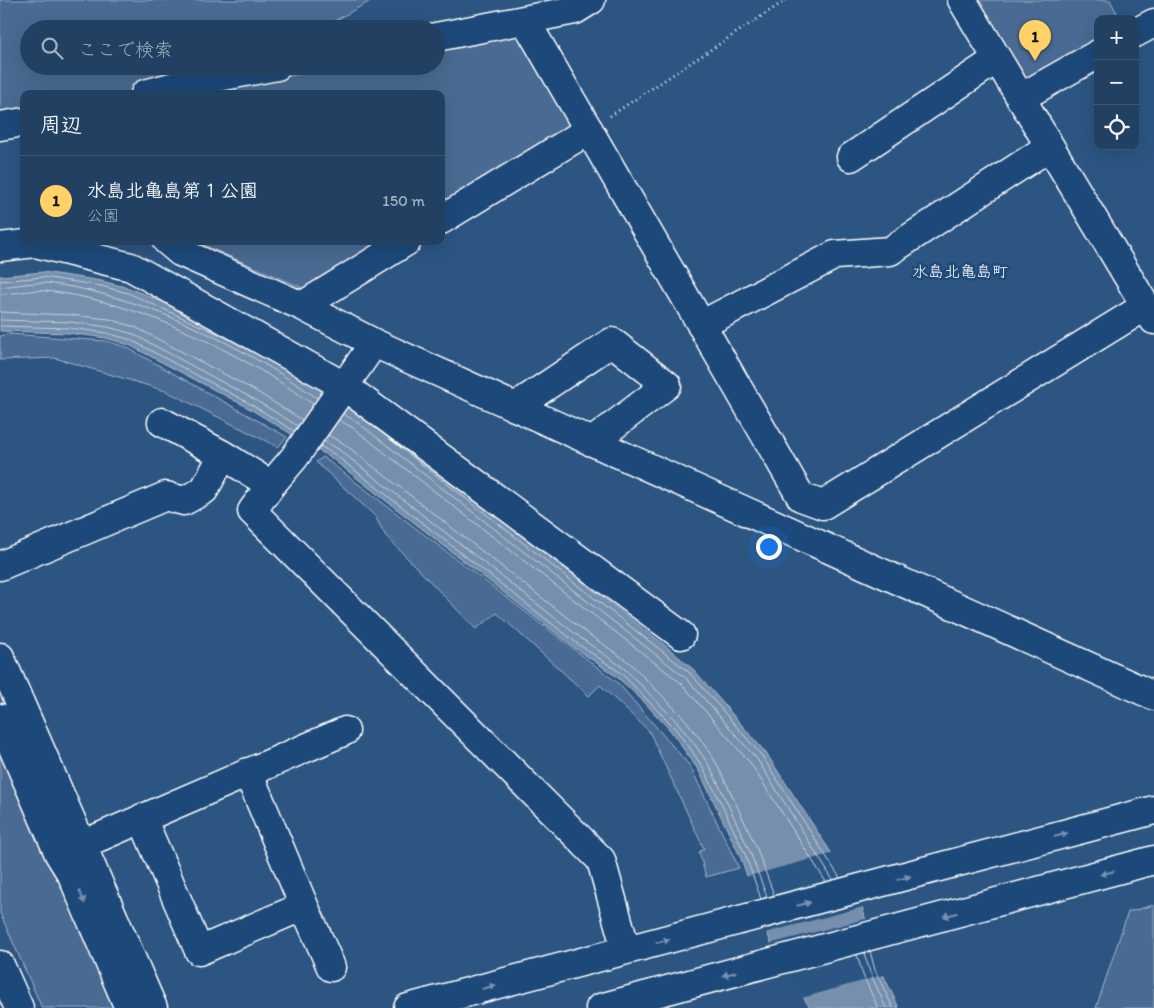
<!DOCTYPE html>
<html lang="ja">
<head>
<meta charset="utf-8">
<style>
	:root { --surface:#214062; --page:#2d4b6b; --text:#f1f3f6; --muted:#a2afbe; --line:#3e5977; --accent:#ffd166 }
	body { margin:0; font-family:Itim,"Klee One",sans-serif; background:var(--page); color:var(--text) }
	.controls { position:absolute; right:15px; top:15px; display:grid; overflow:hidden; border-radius:10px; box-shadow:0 5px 20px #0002 }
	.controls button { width:45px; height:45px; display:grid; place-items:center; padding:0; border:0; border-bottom:1px solid var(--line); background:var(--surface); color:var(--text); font:25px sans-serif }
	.you { position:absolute; left:768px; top:546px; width:18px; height:18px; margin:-12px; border:4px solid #fff; border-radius:50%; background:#1a73e8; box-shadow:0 0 0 8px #1a73e833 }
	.badge { display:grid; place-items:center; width:32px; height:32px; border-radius:50%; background:var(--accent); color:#111; font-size:16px; font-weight:700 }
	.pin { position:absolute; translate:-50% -41px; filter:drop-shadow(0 1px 2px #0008) }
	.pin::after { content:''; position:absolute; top:26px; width:18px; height:15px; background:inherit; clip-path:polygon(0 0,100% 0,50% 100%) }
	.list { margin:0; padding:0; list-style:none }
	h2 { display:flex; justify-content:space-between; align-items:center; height:65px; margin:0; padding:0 20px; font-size:21px }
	h2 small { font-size:16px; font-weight:400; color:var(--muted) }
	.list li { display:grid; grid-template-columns:32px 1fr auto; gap:15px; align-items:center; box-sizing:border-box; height:90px; padding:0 20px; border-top:1px solid var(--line) }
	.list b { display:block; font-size:19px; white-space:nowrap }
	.list p { margin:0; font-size:16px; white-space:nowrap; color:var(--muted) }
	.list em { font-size:16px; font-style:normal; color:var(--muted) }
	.icon { flex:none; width:28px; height:28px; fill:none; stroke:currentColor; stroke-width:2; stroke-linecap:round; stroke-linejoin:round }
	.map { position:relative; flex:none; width:1154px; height:1008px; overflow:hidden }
	.search { position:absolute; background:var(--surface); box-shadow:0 5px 20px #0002; left:20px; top:20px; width:425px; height:55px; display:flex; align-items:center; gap:12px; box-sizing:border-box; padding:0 18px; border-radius:28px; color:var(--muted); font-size:19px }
	.panel { position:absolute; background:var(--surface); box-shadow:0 5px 20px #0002; left:20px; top:90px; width:425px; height:155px; border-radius:10px }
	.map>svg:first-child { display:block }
</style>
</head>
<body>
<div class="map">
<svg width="1154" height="1008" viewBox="0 0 1154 1008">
	<rect width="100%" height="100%" fill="#2c5582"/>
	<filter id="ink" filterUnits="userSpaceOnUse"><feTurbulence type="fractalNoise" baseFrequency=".02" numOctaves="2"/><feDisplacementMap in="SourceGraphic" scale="10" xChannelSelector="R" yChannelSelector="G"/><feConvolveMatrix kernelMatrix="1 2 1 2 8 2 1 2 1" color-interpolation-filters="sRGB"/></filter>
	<g filter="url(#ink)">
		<path fill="#486b92" stroke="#a4b5c8" d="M0 0H372L320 29H29V66H244L202 80 125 94H24V112L0 116Z
			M973 0H1110L1120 19H1098V39L1023 83Z
			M514 29 571 125 441 207V94H206L337 66H436V45Z
			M194 241H391L310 291Z
			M9 334 106 341 126 347 287 437 278 447 166 391 55 358 0 360V336Z
			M323 457 618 683 690 766 739 868 706 877 699 852 704 849 649 731 600 685 589 696 497 613 476 629 385 535 375 516 316 462Z
			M0 751 68 883 122 1008H42L0 913Z
			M1154 905V1008H1096L1128 912Z"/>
		<path fill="#748fad" stroke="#acbcce" d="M43 272 102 281 129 288 180 309 347 403 660 641 694 670 766 753 832 854 862 907 880 968 899 1008H810L772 946 740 856 699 771 670 730 643 701 617 677 575 648 331 458 245 406 129 345 106 338 68 333 0 331V276Z"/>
		<path fill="#2c5582" d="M834 853 863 907 765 933 745 877Z
			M869 918 887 974 802 998 769 944Z"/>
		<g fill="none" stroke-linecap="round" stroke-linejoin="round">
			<path stroke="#c7d2de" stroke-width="1" d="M0 281 43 277 101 286 128 293 227 338
				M0 287C15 286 31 282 46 283 140 294 240 344 317 398
				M0 294C15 294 31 289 46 291 139 301 237 351 313 404
				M0 312 71 315 109 319 135 327 254 390 302 420
				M0 320 70 322 108 327 133 334 250 397 298 426
				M0 326 69 328 107 333 131 340 247 402 294 431
				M343 414 357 422 686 678 757 759 833 880
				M339 420 353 428 681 683 751 764 826 882
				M369 423 690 673 762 756 840 878
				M328 435 343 443 587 633 630 663 684 718 701 740 715 761 733 797 757 849 774 895
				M324 441 338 449 582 639 625 669 678 723 695 745 709 765 726 800 750 852 767 897
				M320 446 334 454 578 644 621 673 674 727 690 748 703 768 721 803 745 854 761 899
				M870 951 875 970 893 1008
				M864 953 870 972 886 1008
				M857 955 863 975 878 1008"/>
			<defs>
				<path id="minor" d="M962 0 1154 320
					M525 20 801 497 823 505 1146 306
					M1135 33 1154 23
					M436 37 575 10 591 0
					M145 94 182 84 277 66
					M1020 98 1098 54
					M0 126 24 122
					M851 157 997 59
					M441 220 589 130
					M167 241 180 252 302 306 374 343 1154 696
					M0 247 35 243 131 267 344 386 681 635
					M302 306 407 241
					M701 325 835 255 890 251 1049 147
					M515 407 612 342 667 385 592 442
					M162 422 223 455 271 485 252 511 601 860 626 950
					M271 485 294 458 374 343
					M0 566 166 496 184 501 204 490 223 455
					M0 657 153 1008
					M0 718 59 854 72 875 129 1008
					M248 772 304 906
					M142 818 199 951 304 906 331 967
					M65 852 345 731
					M408 1008 1154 810
					M600 1008 1154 860"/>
				<path id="major" d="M0 965 19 1008"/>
			</defs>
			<use href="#minor" stroke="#fff" stroke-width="31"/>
			<use href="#major" stroke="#fff" stroke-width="31"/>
			<path stroke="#fff" stroke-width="3" stroke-dasharray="1 4" stroke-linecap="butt" d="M610 116 786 0"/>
			<use href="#minor" stroke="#1f4a7a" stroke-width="28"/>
			<use href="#major" stroke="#1f4a7a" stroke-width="28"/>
		</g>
		<defs><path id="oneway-solid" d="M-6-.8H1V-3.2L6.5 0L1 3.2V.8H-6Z" transform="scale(1.25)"/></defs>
		<g fill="#7992af">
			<use href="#oneway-solid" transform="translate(1061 835) rotate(-15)"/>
			<use href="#oneway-solid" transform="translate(1107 873) rotate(165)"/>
			<use href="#oneway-solid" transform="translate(904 878) rotate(-15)"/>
			<use href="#oneway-solid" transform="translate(82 897) rotate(67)"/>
			<use href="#oneway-solid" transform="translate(804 904) rotate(-14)"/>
			<use href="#oneway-solid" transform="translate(950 915) rotate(165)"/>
			<use href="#oneway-solid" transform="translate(663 941) rotate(-15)"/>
			<use href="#oneway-solid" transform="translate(729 974) rotate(165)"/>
			<use href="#oneway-solid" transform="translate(489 987) rotate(-15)"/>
		</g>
	</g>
	<g text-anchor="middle" stroke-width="5" stroke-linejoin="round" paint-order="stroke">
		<g font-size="16" fill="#fff" stroke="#1f4a7a">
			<text x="960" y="277">水島北亀島町</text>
		</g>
	</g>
</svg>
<div class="controls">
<button>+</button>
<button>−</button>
<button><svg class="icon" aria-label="locate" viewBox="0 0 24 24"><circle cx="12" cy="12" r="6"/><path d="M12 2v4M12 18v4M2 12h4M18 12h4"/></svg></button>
</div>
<div class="you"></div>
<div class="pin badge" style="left:1035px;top:61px">1</div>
<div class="search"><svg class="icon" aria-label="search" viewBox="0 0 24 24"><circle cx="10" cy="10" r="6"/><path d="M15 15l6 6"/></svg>ここで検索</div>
<section class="panel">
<h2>周辺<small></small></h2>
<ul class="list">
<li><span class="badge">1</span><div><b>水島北亀島第１公園</b><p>公園</p></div><em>150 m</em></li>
</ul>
</section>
</div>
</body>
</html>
